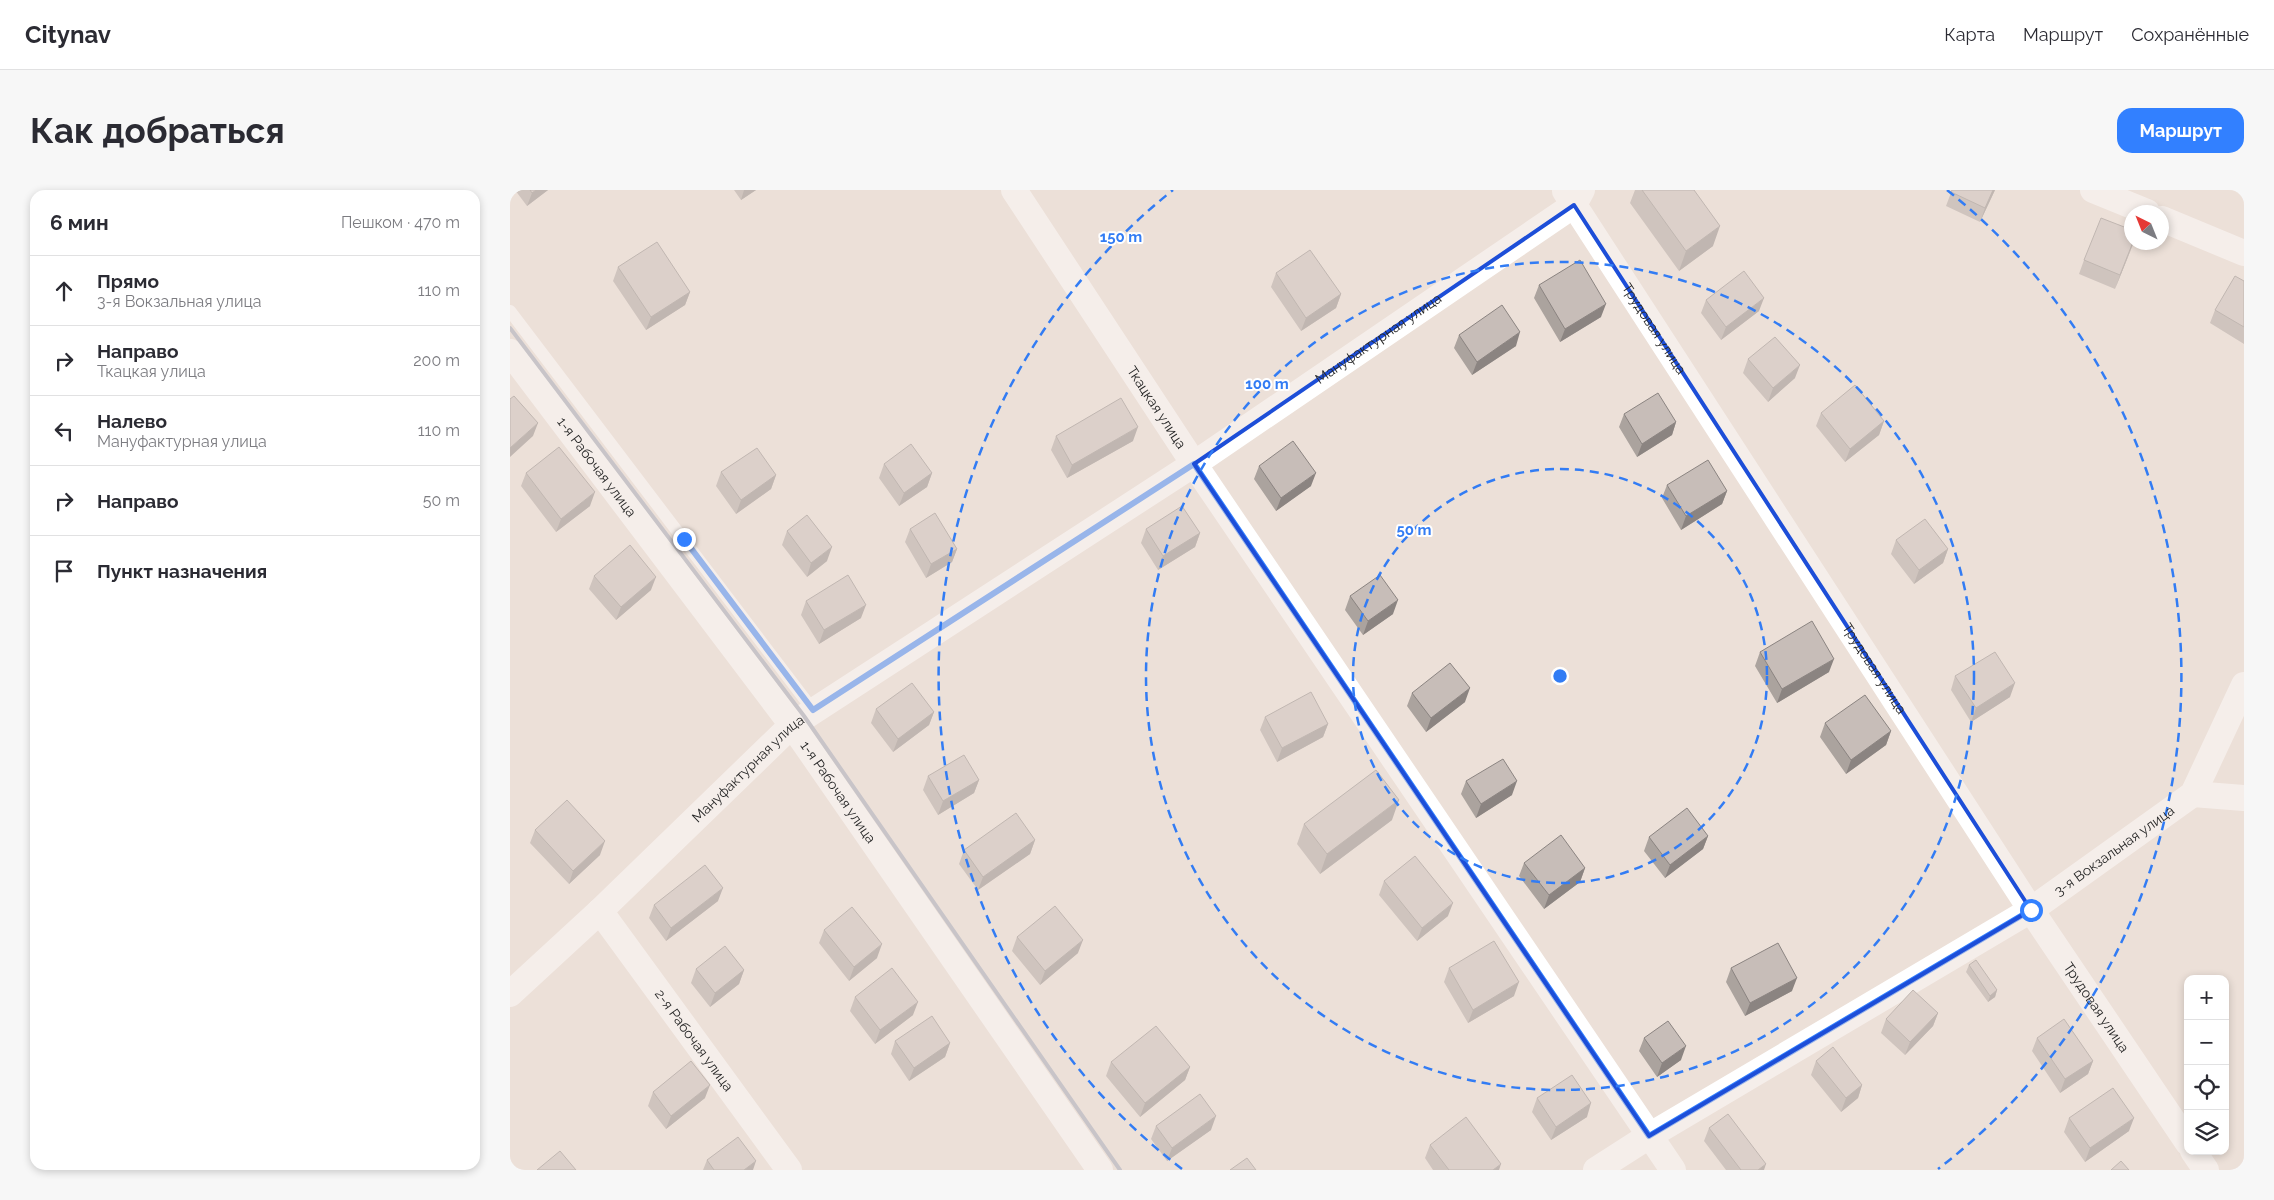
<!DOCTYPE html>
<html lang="ru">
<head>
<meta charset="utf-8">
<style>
	:root { --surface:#fff; --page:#f7f7f7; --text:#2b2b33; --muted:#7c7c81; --line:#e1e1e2; --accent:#3280ff }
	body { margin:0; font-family:Raleway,sans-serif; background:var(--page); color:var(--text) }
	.controls { position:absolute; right:15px; bottom:15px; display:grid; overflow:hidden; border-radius:10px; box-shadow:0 2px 8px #0003 }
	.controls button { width:45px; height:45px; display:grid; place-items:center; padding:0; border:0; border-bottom:1px solid var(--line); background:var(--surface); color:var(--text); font:25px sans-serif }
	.compass { position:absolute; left:1614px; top:15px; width:45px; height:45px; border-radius:50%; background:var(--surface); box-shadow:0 2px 8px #0003; rotate:317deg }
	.stop { position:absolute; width:15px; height:15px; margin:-11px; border:4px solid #3280ff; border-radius:50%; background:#fff }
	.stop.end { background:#3280ff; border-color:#fff; box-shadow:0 1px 5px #0008 }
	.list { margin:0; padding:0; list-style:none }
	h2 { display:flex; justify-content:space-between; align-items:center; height:65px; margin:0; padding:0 20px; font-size:21px }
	h2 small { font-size:16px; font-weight:400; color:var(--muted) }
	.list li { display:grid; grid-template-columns:32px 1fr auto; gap:15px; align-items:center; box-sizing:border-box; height:70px; padding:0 20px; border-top:1px solid var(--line) }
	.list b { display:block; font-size:19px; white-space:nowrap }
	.list p { margin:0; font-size:16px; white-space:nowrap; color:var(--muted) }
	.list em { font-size:16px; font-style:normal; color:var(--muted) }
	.icon { flex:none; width:28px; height:28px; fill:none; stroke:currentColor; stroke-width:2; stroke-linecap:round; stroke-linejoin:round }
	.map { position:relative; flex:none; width:1734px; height:980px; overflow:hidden; border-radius:15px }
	header { display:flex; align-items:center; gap:30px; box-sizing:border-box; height:70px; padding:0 25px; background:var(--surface); border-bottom:1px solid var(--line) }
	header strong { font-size:24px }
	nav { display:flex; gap:28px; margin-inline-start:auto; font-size:18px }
	.intro { display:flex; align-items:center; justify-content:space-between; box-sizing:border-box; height:120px; padding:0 30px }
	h1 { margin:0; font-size:35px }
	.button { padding:12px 22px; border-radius:15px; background:var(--accent); color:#fff; font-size:18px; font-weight:700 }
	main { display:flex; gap:30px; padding:0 30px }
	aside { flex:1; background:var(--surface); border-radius:15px; box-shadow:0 2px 8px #0003 }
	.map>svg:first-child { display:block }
</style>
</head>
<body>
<header>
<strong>Citynav</strong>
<nav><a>Карта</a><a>Маршрут</a><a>Сохранённые</a></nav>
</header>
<div class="intro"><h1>Как добраться</h1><a class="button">Маршрут</a></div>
<main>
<aside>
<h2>6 мин<small>Пешком · 470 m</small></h2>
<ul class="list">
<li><svg class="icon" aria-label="ahead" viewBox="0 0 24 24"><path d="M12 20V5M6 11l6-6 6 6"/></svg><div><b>Прямо</b><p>3-я Вокзальная улица</p></div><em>110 m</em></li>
<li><svg class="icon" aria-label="right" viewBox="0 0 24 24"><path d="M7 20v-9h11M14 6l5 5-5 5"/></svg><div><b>Направо</b><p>Ткацкая улица</p></div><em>200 m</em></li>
<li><svg class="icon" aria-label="left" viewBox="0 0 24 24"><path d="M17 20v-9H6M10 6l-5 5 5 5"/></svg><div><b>Налево</b><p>Мануфактурная улица</p></div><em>110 m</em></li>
<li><svg class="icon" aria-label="right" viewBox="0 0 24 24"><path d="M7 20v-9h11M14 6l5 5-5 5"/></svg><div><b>Направо</b></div><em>50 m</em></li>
<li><svg class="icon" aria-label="arrive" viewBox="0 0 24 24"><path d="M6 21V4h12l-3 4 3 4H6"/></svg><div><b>Пункт назначения</b></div></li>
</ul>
</aside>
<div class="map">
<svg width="1734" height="980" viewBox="0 0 1734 980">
	<rect width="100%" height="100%" fill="#ece0d8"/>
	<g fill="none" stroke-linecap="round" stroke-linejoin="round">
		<path stroke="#fff" stroke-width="12" d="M0 121 303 520"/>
		<g stroke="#fff" stroke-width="26">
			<path id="s1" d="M504 0 684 274 1163 980"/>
			<path d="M1583 0 1637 22"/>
			<path id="s2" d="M1055 1 1521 720 1678 953"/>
			<path d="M1652 29 1734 63"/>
			<path id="s3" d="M0 162 282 535 590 980"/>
			<path d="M1683 604 1734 608"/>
			<path id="s4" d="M90 721 279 980"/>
			<path id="s5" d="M0 804 90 721 282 535 684 274 1064 15 1072 0"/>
			<path d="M1683 961 1696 980"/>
			<path id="s6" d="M1086 980 1139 946 1521 720 1683 604 1734 495"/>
		</g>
		<path stroke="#9ba3b4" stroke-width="4" d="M0 138 294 526 610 980"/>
	</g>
	<path fill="#aba39e" d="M5 0H38L17 16Z
		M224 0H246L231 10Z
		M1125 0H1184L1203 56 1169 81 1120 13Z
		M1442 0H1485L1470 32 1436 16Z
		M1624 52 1605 99 1569 84 1574 70Z
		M108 77 180 102 175 115 136 140 103 91Z
		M766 83 831 104 826 118 791 141 761 97Z
		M1734 91V154L1700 133 1705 120Z
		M1029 95 1091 127 1050 152 1024 108Z
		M1196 110 1249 121 1211 150 1191 123Z
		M949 145 1006 156 962 185 944 158Z
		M1238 169 1285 188 1258 212 1233 183Z
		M1311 223 1374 231 1369 245 1335 272 1306 236Z
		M1114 224 1166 232 1162 245 1127 267 1109 237Z
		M546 246 623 251 557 288 541 260Z
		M374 274 422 283 417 297 389 316 369 288Z
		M749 276 801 296 766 321 744 289Z
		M211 282 266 285 261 299 226 324 206 296Z
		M16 283 80 316 46 342 11 296Z
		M1157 295 1217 301 1212 314 1171 340 1152 308Z
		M400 339 447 359 442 372 416 388 395 352Z
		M636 339 690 343 685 357 648 380 631 353Z
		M277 341 317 371 297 387 272 355Z
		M1386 350 1438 359 1433 373 1404 394 1381 364Z
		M84 386 141 400 106 430 79 399Z
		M840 406 883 424 853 445 835 420Z
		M296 411 351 428 309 454 291 425Z
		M1250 462 1319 482 1267 513 1245 476Z
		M1445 486 1500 507 1461 532 1441 500Z
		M902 503 955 512 916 542 897 516Z
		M366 519 424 522 419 535 383 562 361 533Z
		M755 527 818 534 813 547 767 572 750 540Z
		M1315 533 1381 541 1376 555 1336 584 1310 547Z
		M418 586 469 590 464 603 428 625 413 600Z
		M956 591 1002 605 966 628 951 604Z
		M882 630 810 684 787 654 794 634Z
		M25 640 90 665 59 694 20 653Z
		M1198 646 1193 659 1155 688 1134 661 1139 647Z
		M525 650 520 664 468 700 449 674 454 660Z
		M1014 673 1075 678 1070 692 1034 719 1009 686Z
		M874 691 938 726 907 751 869 705Z
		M208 711 156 751 139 728 144 715Z
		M314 740 367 768 339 791 309 753Z
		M507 747 568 763 530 795 502 761Z
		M1459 775 1487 800 1485 807 1478 812 1456 782Z
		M939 778 1004 806 958 833 934 792Z
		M1221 778 1282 801 1235 826 1216 792Z
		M186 779 234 780 229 794 200 817 181 793Z
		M345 807 403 825 365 854 340 821Z
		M1428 823 1423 836 1395 865 1371 843 1376 829Z
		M1134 848 1171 870 1147 887 1129 861Z
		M1527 848 1583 871 1578 884 1550 903 1522 861Z
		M385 851 440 853 435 867 399 891 381 864Z
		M1306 871 1352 895 1348 908 1331 922 1301 885Z
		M601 872 680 877 675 890 630 927 596 886Z
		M143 902 195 908 156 939 138 916Z
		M1027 908 1077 927 1041 950 1022 922Z
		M1559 928 1619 941 1575 972 1554 942Z
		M646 936 701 940 657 971 641 949Z
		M1199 938 1254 980H1216L1194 951Z
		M920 955 989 980H923L915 968Z
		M197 970 243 980H193Z"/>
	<path fill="#8b8481" d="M26 0H38L17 16 22 3Z
		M234 0H246L231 10Z
		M1483 0H1485L1470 32 1475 18Z
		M1210 36 1203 56 1169 81 1176 61Z
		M1624 52 1605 99 1610 85Z
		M180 102 175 115 136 140 141 127Z
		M831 104 826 118 791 141 796 128Z
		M1254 108 1249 121 1211 150 1216 137Z
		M1096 114 1091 127 1050 152 1055 139Z
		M1010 142 1006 156 962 185 967 172Z
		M1290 175 1285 188 1258 212 1263 198Z
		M1374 231 1369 245 1335 272 1340 259Z
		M1166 232 1162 245 1127 267 1132 254Z
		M28 233 23 246 0 267V258Z
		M628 237 623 251 557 288 562 275Z
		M422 283 417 297 389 316 394 303Z
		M806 283 801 296 766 321 771 308Z
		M266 285 261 299 226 324 231 310Z
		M1217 301 1212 314 1171 340 1176 326Z
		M85 302 80 316 46 342 51 329Z
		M690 343 685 357 648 380 653 366Z
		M322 357 317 371 297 387 301 373Z
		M447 359 442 372 416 388 421 374Z
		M1438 359 1433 373 1404 394 1409 380Z
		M146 387 141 400 106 430 111 417Z
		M888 410 883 424 853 445 858 431Z
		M356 415 351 428 309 454 314 440Z
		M1324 469 1319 482 1267 513 1272 499Z
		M1505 493 1500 507 1461 532 1466 518Z
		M960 498 955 512 916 542 921 528Z
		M424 522 419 535 383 562 388 549Z
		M818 534 813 547 767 572 772 558Z
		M1381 541 1376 555 1336 584 1341 570Z
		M469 590 464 603 428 625 433 611Z
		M1007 591 1002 605 966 628 971 614Z
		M889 610 882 630 810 684 817 664Z
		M1198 646 1193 659 1155 688 1160 675Z
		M525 650 520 664 468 700 473 687Z
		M95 651 90 665 59 694 63 681Z
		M1075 678 1070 692 1034 719 1039 705Z
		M213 698 208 711 156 751 161 738Z
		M943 713 938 726 907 751 912 738Z
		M573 750 568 763 530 795 535 781Z
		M372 754 367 768 339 791 344 777Z
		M234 780 229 794 200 817 205 803Z
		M1287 788 1282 801 1235 826 1240 813Z
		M1009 792 1004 806 958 833 963 820Z
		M1487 800 1485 807 1478 812 1480 806Z
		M408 812 403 825 365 854 370 840Z
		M1428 823 1423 836 1395 865 1400 852Z
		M440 853 435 867 399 891 404 878Z
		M1176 856 1171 870 1147 887 1152 873Z
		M1583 871 1578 884 1550 903 1555 889Z
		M680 877 675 890 630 927 635 913Z
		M200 895 195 908 156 939 161 926Z
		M1352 895 1348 908 1331 922 1336 908Z
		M1081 913 1077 927 1041 950 1046 937Z
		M706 926 701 940 657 971 662 958Z
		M1624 928 1619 941 1575 972 1580 958Z
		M246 971 243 980H234Z
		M991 974 989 980H983Z
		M1256 974 1254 980H1248Z"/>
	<path fill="#c7bdb8" stroke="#8b8481" d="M20 0H26L22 3Z
		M1132 0H1184L1210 36 1176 61Z
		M1442 0H1483L1475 18 1441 2Z
		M1591 28 1622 40V52H1623L1610 85 1574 70Z
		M147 52 180 102 141 127 108 77Z
		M800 60 831 104 796 128 766 83Z
		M1070 70 1096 114 1055 139 1029 95Z
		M1234 81 1254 108 1216 137 1196 110Z
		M1725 86 1734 91V137L1705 120Z
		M992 115 1010 142 967 172 949 145Z
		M1265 147 1290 175 1263 198 1238 169Z
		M1345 195 1374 231 1340 259 1311 223Z
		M1148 203 1166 232 1132 254 1114 224Z
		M4 206 28 233 0 258V209Z
		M611 208 628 237 562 275 546 246Z
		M783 251 806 283 771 308 749 276Z
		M401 254 422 283 394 303 374 274Z
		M49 257 85 302 51 329 16 283Z
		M247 258 266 285 231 310 211 282Z
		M1198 270 1217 301 1176 326 1157 295Z
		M672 316 690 343 653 366 636 339Z
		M425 323 447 359 421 374 400 339Z
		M297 325 322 357 301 373 277 341Z
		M1415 329 1438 359 1409 380 1386 350Z
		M120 355 146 387 111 417 84 386Z
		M338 385 356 415 314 440 296 411Z
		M870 385 888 410 858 431 840 406Z
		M1302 431 1324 469 1272 499 1250 462Z
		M1485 462 1505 493 1466 518 1445 486Z
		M940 473 960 498 921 528 902 503Z
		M402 493 424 522 388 549 366 519Z
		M801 502 818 534 772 558 755 527Z
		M1355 505 1381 541 1341 570 1315 533Z
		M454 565 469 590 433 611 418 586Z
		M993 569 1007 591 971 614 956 591Z
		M866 580 889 610 817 664 794 634Z
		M57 610 95 651 63 681 25 640Z
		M1177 618 1198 646 1160 675 1139 647Z
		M506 623 525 650 473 687 454 660Z
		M1051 645 1075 678 1039 705 1014 673Z
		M905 666 943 713 912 738 874 691Z
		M195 675 213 698 161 738 144 715Z
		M545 716 573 750 535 781 507 747Z
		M342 717 372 754 344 777 314 740Z
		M984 751 1009 792 963 820 939 778Z
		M1268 753 1287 788 1240 813 1221 778Z
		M215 756 234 780 205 803 186 779Z
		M1466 770 1487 800 1480 806 1459 775Z
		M382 778 408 812 370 840 345 807Z
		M1403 800 1428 823 1400 852 1376 829Z
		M422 826 440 853 404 878 385 851Z
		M1554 829 1583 871 1555 889 1527 848Z
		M1158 831 1176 856 1152 873 1134 848Z
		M646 836 680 877 635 913 601 872Z
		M1323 857 1352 895 1336 908 1306 871Z
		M181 871 200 895 161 926 143 902Z
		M1062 885 1081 913 1046 937 1027 908Z
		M1603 898 1624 928 1580 958 1559 928Z
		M690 904 706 926 662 958 646 936Z
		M1218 924 1256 974 1248 980H1231L1199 938Z
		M956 927 991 974 983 980H939L920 955Z
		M228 947 246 971 234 980H204L197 970Z
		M50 961 66 980H27Z
		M737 968 746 980H720Z
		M1611 971 1619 980H1601Z"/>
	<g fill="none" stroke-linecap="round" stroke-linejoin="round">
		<path stroke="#3280ff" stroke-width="6" d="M174 349 303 520 684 274 1139 946 1521 720"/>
	</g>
	<path d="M0 0H1734V980H0ZM1064 15 1521 720 1139 946 684 274Z" fill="#ece0d8" fill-opacity=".55" fill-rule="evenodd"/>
	<path fill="none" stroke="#1d4ed8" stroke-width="4" stroke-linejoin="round" d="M1064 15 1521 720 1139 946 684 274Z"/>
	<g fill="none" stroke="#327cf4" stroke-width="2.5" stroke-dasharray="9 6">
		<circle cx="1050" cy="486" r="207"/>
		<circle cx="1050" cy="486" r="414"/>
		<path d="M672 979A621 621 0 0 1 663 0M1437 0A621 621 0 0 1 1428 979"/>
	</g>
	<g text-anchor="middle" stroke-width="4" stroke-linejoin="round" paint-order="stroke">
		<g font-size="14" fill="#282828" stroke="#fff">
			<text dy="5" stroke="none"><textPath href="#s2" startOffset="164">Трудовая улица</textPath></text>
			<text dy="5" stroke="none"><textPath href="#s5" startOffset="1092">Мануфактурная улица</textPath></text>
			<text dy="5" stroke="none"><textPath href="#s1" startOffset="260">Ткацкая улица</textPath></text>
			<text dy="5" stroke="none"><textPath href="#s3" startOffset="144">1-я Рабочая улица</textPath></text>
			<text dy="5" stroke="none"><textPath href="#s2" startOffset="569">Трудовая улица</textPath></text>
			<text dy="5" stroke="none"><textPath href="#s5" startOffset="328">Мануфактурная улица</textPath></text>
			<text dy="5" stroke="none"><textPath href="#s3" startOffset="549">1-я Рабочая улица</textPath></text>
			<text dy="5" stroke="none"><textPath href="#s6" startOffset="609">3-я Вокзальная улица</textPath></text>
			<text dy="5" stroke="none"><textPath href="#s2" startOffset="974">Трудовая улица</textPath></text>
			<text dy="5" stroke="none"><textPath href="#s4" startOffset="160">2-я Рабочая улица</textPath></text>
		</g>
	</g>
	<circle cx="1050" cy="486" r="8" fill="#327cf4" stroke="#fff" stroke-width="2.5"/>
	<g font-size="15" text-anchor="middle" font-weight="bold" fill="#327cf4" stroke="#fff" stroke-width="4" stroke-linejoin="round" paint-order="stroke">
		<text x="611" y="52">150 m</text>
		<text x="757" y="199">100 m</text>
		<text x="904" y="345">50 m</text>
	</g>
</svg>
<div class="controls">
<button>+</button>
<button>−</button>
<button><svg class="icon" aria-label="locate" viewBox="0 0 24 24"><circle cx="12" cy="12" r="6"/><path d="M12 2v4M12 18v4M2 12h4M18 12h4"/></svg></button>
<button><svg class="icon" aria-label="layers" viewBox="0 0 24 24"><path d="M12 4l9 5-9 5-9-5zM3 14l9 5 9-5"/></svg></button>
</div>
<svg class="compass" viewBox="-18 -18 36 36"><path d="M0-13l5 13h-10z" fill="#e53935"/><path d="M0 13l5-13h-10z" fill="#7c7c81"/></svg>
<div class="stop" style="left:1521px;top:720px"></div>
<div class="stop end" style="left:174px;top:349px"></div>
</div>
</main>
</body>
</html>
